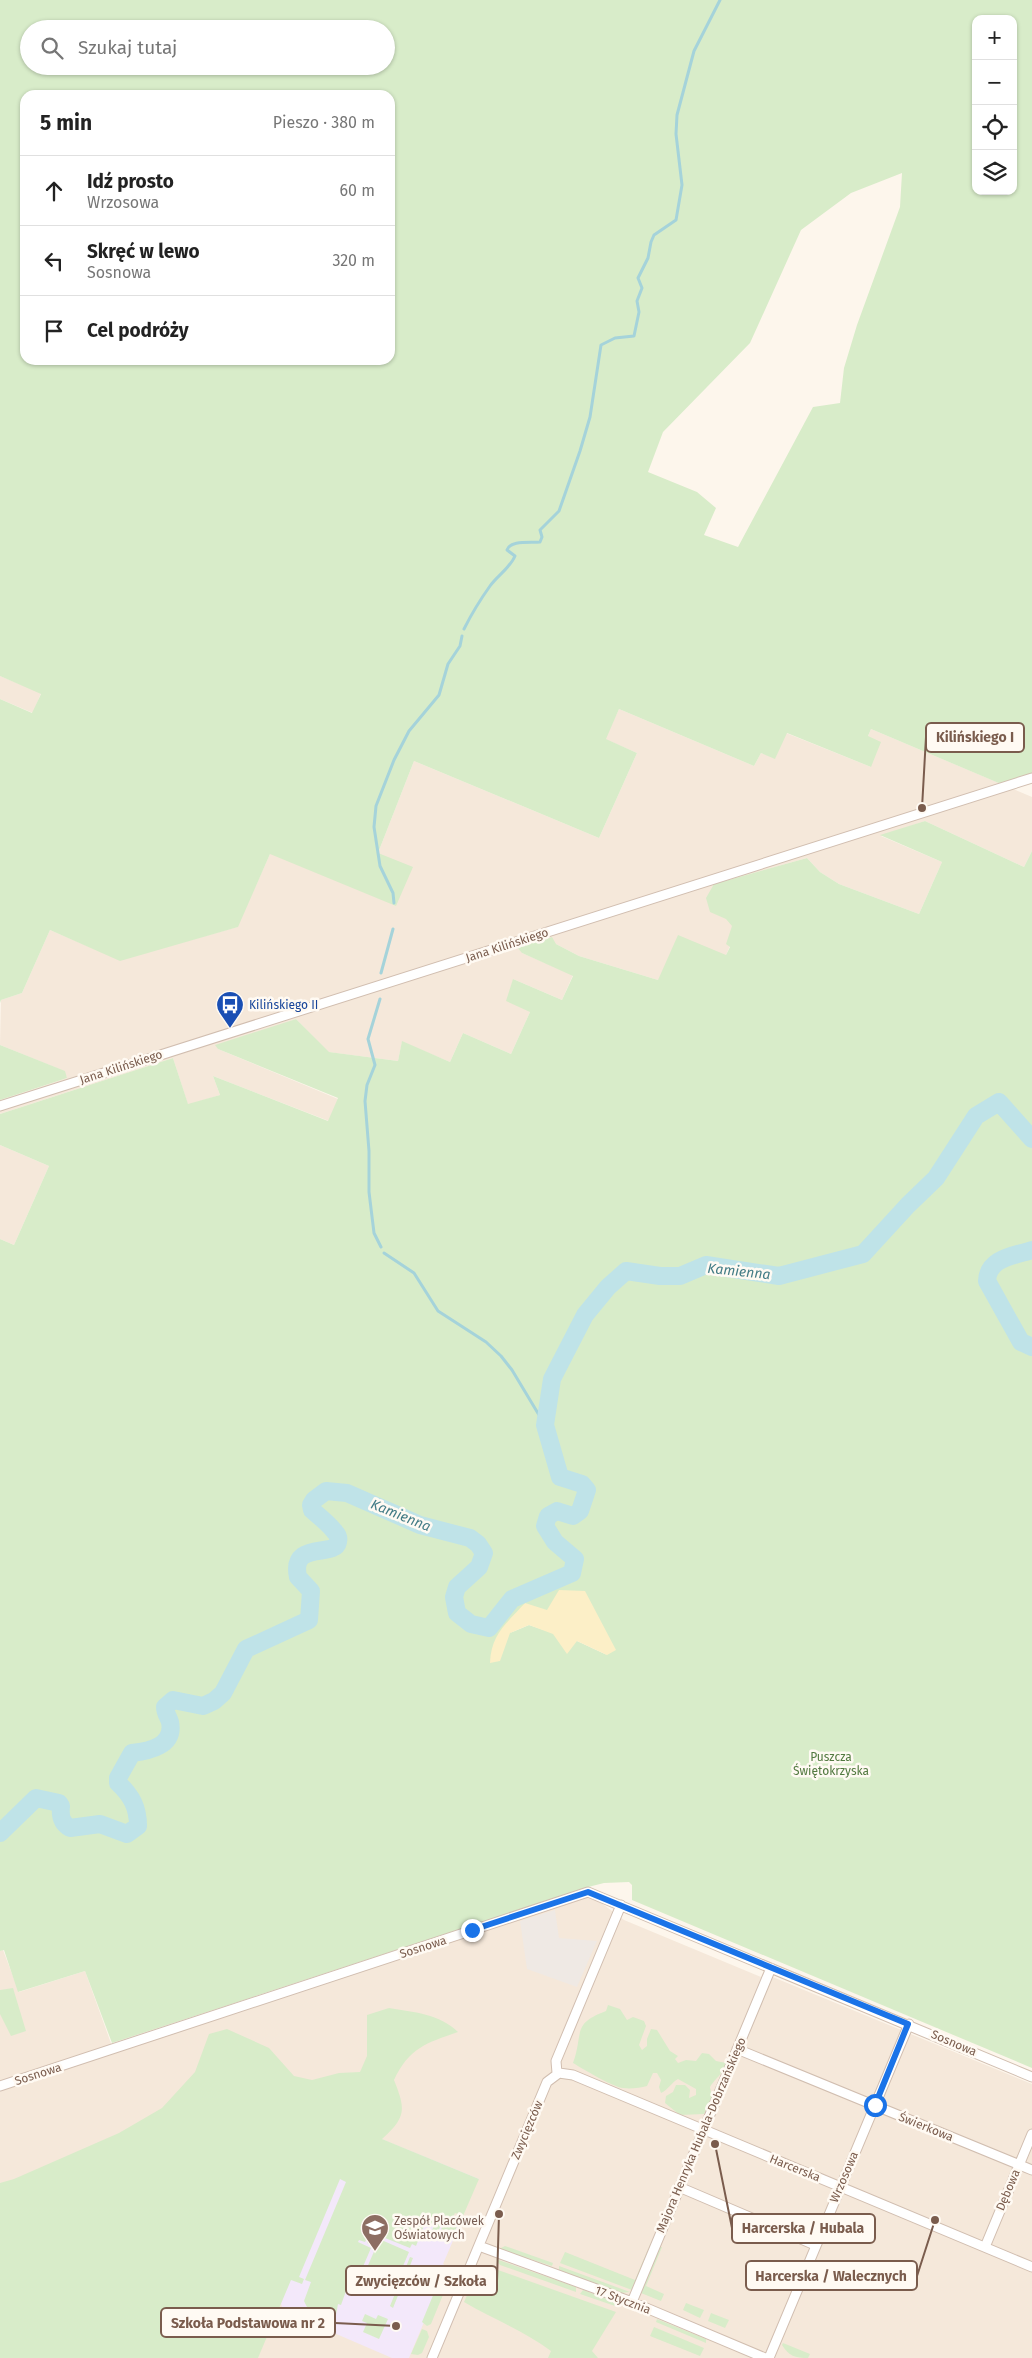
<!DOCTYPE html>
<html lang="pl">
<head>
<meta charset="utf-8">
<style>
	:root { --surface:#fff; --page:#f2f2f2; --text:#222; --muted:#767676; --line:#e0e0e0 }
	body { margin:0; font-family:"Fira Sans",sans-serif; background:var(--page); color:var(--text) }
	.controls { position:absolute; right:15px; top:15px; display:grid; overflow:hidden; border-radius:10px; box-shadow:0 1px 4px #0004 }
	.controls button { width:45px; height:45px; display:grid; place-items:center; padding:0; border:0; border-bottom:1px solid var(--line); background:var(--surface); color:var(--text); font:25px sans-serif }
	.stop { position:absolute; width:15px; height:15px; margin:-11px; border:4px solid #1a73e8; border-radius:50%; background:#fff }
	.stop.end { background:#1a73e8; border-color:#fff; box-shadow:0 1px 5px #0008 }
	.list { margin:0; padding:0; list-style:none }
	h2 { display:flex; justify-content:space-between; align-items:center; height:65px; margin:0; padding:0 20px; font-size:21px }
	h2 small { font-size:16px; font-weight:400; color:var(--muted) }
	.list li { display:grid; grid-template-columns:32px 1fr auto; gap:15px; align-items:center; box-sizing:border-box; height:70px; padding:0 20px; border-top:1px solid var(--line) }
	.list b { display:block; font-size:19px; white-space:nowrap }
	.list p { margin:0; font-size:16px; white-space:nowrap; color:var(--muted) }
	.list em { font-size:16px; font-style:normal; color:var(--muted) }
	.icon { flex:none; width:28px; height:28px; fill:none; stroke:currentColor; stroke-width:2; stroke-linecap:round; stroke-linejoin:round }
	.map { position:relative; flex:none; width:1032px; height:2358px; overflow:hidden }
	.search { position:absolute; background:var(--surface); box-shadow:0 1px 4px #0004; left:20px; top:20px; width:375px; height:55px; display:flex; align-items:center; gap:12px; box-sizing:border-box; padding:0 18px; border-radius:28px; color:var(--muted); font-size:19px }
	.panel { position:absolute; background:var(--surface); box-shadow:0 1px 4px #0004; left:20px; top:90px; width:375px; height:275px; border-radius:15px }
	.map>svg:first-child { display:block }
</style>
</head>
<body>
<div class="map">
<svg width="1032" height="2358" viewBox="0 0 1032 2358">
	<rect width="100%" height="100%" fill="#fdf6ec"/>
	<path fill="#f5e8da" d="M0 676 41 693 33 713 0 699Z
		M619 709 754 766 761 753 775 758 786 733 871 767 868 736 871 729 1032 797V851L1024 867 925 821 881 836 942 862 919 914 839 884 820 872 807 858 715 884 750 900 726 955 658 980 579 956 556 944 522 953 573 975 562 1000 513 979 530 1012 511 1054 463 1033 450 1062 402 1042 398 1061 328 1052 296 1019 218 1049 338 1099 329 1121 213 1076 220 1095 188 1105 173 1058 0 1114V1100L67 1078 64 1071 0 1045 1 1000 22 993 50 930 120 960 237 927 270 854 378 853 414 761 599 838 637 753 605 739Z
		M0 1145 49 1166 14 1245 0 1239Z
		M588 1893 624 1920 761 1977 763 1973 1032 2084V2358H0V1951L3 1950 19 1992 85 1971 113 2049Z"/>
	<path fill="#efe9e4" d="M555 1910 559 1938 597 1941 577 1987 527 1969 520 1921Z"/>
	<path fill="#f3e8fa" d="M352 2127 479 2179 456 2208 452 2218 461 2222 443 2264 447 2267 409 2358H392L283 2311 281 2303Z"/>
	<path fill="#d8ecc9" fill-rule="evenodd" d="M0 0H1032V775L1001 784 871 729 868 736 881 742 871 767 787 733 775 759 761 753 754 766 619 709 606 739 637 753 599 838 414 761 378 853 413 867 396 906 270 854 238 927 120 961 50 930 22 993 1 1000 0 1003V699L32 713 41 694 0 676ZM976 19H1013V191H976ZM29 29H386V66H29ZM25 95H390V360H25ZM902 173 900 207 857 325 844 368 840 403 813 407 738 547 704 535 716 508 697 492 648 472 663 432 750 343 801 230 851 193Z
		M925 821 1024 867 1032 851V2068L632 1900V1885L629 1882 604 1883 592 1886 112 2043 85 1971 18 1992 4 1950 0 1951V1239L14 1245 49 1166 0 1145V1114L173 1058 188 1104 220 1095 213 1076 328 1121 338 1098 218 1049 215 1045 296 1019 329 1052 398 1061 402 1041 450 1062 463 1033 511 1054 530 1012 506 1001 513 979 562 1000 573 976 522 953 517 947 552 937 556 944 579 956 658 980 678 935 726 955 730 947 726 944 732 926 726 919 710 912 706 898 714 884 807 858 820 872 839 884 919 914 942 862 880 835ZM547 1610 607 1655 577 1641 529 1625 510 1633Z
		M0 1045 65 1071 67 1078 0 1100Z
		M13 1988 26 2031 11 2036 0 2014V1990Z
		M608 2005 620 2009 627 2020 633 2017 644 2021 646 2026 639 2045 642 2050 647 2046V2039L651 2029 657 2030 670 2051 678 2056 675 2059 678 2063 686 2060 696 2061 702 2053 709 2054 716 2061 726 2063C721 2077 717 2076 710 2087L712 2098 704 2114 680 2115 665 2103 666 2096 673 2092 676 2085H685L690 2090 689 2098 696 2095V2089L678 2079C671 2083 669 2089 661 2093L659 2087 661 2080 657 2073H653L647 2086C640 2088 630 2089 623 2088 615 2088 581 2068 573 2063 584 2033 571 2024 606 2011Z
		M389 2008C413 2012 440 2014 458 2032 426 2043 409 2048 394 2080 406 2110 406 2117 382 2139L479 2179 463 2216 460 2212 458 2214 455 2213 453 2217 459 2221 452 2239 446 2236 449 2230 445 2236 440 2233 442 2227H440L438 2233 432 2230 434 2226 425 2223 416 2246 412 2244 410 2248 370 2232 365 2242 359 2240 358 2242 371 2248 356 2283 350 2280 341 2305 338 2304 335 2320 331 2321 309 2311 304 2301 311 2282 305 2280 346 2182 340 2179 299 2277 304 2279 302 2284 291 2280 258 2358H0V2183L14 2179 119 2133 162 2108 195 2072 209 2034 227 2029 269 2048 294 2076 312 2080 339 2073 360 2072 367 2056V2015Z
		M370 2235 409 2252 392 2292 362 2279 376 2247 367 2243Z
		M653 2237 632 2290 560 2263 565 2252 635 2280Z
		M505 2246 553 2263 552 2266 499 2249Z
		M659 2247H662L646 2286 664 2294 661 2301 641 2293Z
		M410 2257 413 2258 393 2308 390 2306Z
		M496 2259 576 2287V2292L500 2265Z
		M484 2265 616 2312 592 2351 598 2358H548L551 2351C524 2331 493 2319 464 2302L480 2266Z
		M559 2266 630 2292 621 2293 559 2270Z
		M446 2268 452 2273 431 2324 427 2326 422 2322 444 2269Z
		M583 2290 618 2303V2307L580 2294Z
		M686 2303 704 2310 700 2318 683 2310Z
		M711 2313 729 2320 725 2328 708 2321Z
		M365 2314 376 2319 378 2315 388 2319 379 2339 363 2332 367 2323 362 2321Z
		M657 2319 706 2339V2343L656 2322Z
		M654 2327 704 2348 700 2356 650 2336Z
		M422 2329 427 2331 429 2337 422 2353 418 2355 411 2354Z
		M783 2343 810 2354 808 2358C795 2358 789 2356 782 2345Z"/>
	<path fill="#fcefc7" d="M559 1590 585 1591 616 1650 607 1655 577 1641 567 1654 553 1634 529 1625 510 1633 500 1661 490 1663C491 1634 507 1623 525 1603L547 1610Z"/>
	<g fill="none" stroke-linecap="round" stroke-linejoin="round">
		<path stroke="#a5d3da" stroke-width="3" d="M464 629C472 613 480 600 490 586 498 575 510 568 515 556L507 550C510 540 530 543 540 542L542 537 540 530 559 511 580 451 590 417 601 345 615 338 634 336 639 312 637 301 642 288 638 278 648 258 651 242 654 235 676 220 682 185 676 134 677 115 694 51 720 0
			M394 903 393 893 380 866 374 827 376 806 394 760 409 731 439 695 448 664 460 646 462 636
			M381 973 393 929
			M380 999 368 1039 375 1065 367 1085 365 1101 369 1151V1192L374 1233 381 1247
			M384 1253 414 1273 438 1311 486 1342 501 1356 512 1370 545 1425"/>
		<path stroke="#bfe3e8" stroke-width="18" d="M1032 1250C1013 1256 988 1258 987 1281L1021 1342 1032 1347
			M0 1833 36 1798 59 1803 61 1806C60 1815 61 1823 70 1828L100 1824 127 1834 138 1826C138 1808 132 1796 118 1783V1778L132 1753C149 1751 175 1746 170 1722 168 1716 165 1713 165 1707L173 1700 203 1706 214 1701 223 1693 246 1649 309 1620 311 1591 298 1577C290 1540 335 1558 338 1542 339 1538 338 1535 335 1532 329 1524 320 1517 312 1510L311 1505 314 1500 326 1491 347 1493 420 1525 470 1538 478 1544 484 1553 479 1567 457 1587 454 1597 457 1613 471 1624 489 1628 512 1599 572 1573 575 1559 555 1542 545 1526 548 1516 557 1511 573 1516 580 1511 587 1490 582 1484 560 1477 545 1425 552 1379 585 1315 608 1287 626 1271 660 1276H680L706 1265 779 1276 863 1254 908 1205 936 1178 976 1116 999 1102 1032 1139"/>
		<defs>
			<path id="minor" d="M0 1106 1032 778
				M737 2049 1032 2170
				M557 2073 556 2061 621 1905
				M0 2086 588 1892 1032 2077
				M679 2187 815 2245
				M479 2246 632 2302 765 2358
				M985 2247 1032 2134
				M632 2302 771 1968
				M432 2358 547 2082 559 2073 573 2075 1032 2267
				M769 2358 909 2024"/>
		</defs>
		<use href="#minor" stroke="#d1beb0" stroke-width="11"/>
		<use href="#minor" stroke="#fff" stroke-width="9"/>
	</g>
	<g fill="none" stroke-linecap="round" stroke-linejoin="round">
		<path stroke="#1a73e8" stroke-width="6" d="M472 1930 588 1892 908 2024 875 2105"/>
	</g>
	<defs>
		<symbol id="bus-pin" viewBox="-11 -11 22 30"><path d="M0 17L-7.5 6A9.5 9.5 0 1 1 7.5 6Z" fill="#1a4fb4" stroke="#fffaf3"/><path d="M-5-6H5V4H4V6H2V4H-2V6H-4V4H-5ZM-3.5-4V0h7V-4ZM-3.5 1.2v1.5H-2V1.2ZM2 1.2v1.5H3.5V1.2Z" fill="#fff"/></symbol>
		<symbol id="school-pin" viewBox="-11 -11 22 30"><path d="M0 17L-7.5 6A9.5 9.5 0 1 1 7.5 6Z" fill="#8d6e63" stroke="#fffaf3"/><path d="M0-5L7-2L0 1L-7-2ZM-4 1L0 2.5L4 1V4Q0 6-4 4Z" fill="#fff"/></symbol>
	</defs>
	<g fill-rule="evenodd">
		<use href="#bus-pin" x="214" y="989" width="32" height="43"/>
		<use href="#school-pin" x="359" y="2212" width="32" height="43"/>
	</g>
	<g text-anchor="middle" stroke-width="5" stroke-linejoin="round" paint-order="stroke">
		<g font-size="12" fill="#7a5c4d" stroke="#fffaf3">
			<text transform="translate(507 945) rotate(-18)" y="4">Jana Kilińskiego</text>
			<text transform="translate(121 1067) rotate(-18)" y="4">Jana Kilińskiego</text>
			<text transform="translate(423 1947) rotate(-18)" y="4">Sosnowa</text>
			<text transform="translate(954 2043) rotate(23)" y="4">Sosnowa</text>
			<text transform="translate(38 2074) rotate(-18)" y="4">Sosnowa</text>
			<text transform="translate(926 2127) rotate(22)" y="4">Świerkowa</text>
			<text transform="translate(527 2130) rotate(-67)" y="4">Zwycięzców</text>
			<text transform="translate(701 2135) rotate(-67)" y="4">Majora Henryka Hubala-Dobrzańskiego</text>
			<text transform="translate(795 2168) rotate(22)" y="4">Harcerska</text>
			<text transform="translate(844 2177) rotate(-67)" y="4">Wrzosowa</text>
			<text transform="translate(1008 2190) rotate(-67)" y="4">Dębowa</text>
			<text transform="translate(623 2300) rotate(21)" y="4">17 Stycznia</text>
		</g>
		<g font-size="12" fill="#164399" stroke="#fffaf3" text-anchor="start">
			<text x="249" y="1009">Kilińskiego II</text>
		</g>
		<g font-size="12" fill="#537a41" stroke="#fffaf3">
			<text x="831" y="1761">Puszcza<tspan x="831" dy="14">Świętokrzyska</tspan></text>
		</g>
		<g font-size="12" fill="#785e54" stroke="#fffaf3" text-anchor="start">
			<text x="394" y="2225">Zespół Placówek<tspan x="394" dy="14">Oświatowych</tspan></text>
		</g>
		<g font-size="14" font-style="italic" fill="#437c86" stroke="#fffaf3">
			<text transform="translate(739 1271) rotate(6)" y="5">Kamienna</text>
			<text transform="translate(401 1515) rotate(22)" y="5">Kamienna</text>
		</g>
	</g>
	<path fill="none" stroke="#7a5c4d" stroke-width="2" d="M922 808L926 737M715 2144L732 2228M935 2220L917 2276M499 2214L497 2281M396 2326L335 2323"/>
	<g fill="#7a5c4d" stroke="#fffaf3" stroke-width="2">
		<circle cx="922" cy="808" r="5"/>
		<circle cx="715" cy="2144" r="5"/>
		<circle cx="935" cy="2220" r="5"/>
		<circle cx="499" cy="2214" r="5"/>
		<circle cx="396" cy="2326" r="5"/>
	</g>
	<g fill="#fffaf3" stroke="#7a5c4d" stroke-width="2">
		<rect x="926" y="723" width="98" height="29" rx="5"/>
		<rect x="732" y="2214" width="143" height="29" rx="5"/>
		<rect x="746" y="2261" width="171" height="29" rx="5"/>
		<rect x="346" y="2266" width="151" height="29" rx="5"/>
		<rect x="161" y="2308" width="174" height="29" rx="5"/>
	</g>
	<g font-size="14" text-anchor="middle" font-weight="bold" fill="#7a5c4d">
		<text x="975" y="742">Kilińskiego I</text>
		<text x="803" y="2233">Harcerska / Hubala</text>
		<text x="831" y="2281">Harcerska / Walecznych</text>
		<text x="421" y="2286">Zwycięzców / Szkoła</text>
		<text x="248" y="2328">Szkoła Podstawowa nr 2</text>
	</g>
</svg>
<div class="controls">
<button>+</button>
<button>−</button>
<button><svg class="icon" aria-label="locate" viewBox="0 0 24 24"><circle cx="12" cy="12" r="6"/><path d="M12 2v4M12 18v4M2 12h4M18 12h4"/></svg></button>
<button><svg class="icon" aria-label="layers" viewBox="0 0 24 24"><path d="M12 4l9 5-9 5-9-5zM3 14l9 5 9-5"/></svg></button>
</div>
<div class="stop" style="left:875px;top:2105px"></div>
<div class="stop end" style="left:472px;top:1930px"></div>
<div class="search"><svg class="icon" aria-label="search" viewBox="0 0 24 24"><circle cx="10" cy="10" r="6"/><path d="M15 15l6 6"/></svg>Szukaj tutaj</div>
<section class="panel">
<h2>5 min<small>Pieszo · 380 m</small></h2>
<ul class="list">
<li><svg class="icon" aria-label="ahead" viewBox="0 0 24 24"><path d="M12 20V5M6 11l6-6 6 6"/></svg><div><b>Idź prosto</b><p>Wrzosowa</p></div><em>60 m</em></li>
<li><svg class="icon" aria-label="left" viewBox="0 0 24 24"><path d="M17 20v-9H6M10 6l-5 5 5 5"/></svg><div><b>Skręć w lewo</b><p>Sosnowa</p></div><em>320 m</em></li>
<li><svg class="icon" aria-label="arrive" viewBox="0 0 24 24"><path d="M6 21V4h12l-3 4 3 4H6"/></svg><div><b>Cel podróży</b></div></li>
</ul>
</section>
</div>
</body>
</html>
